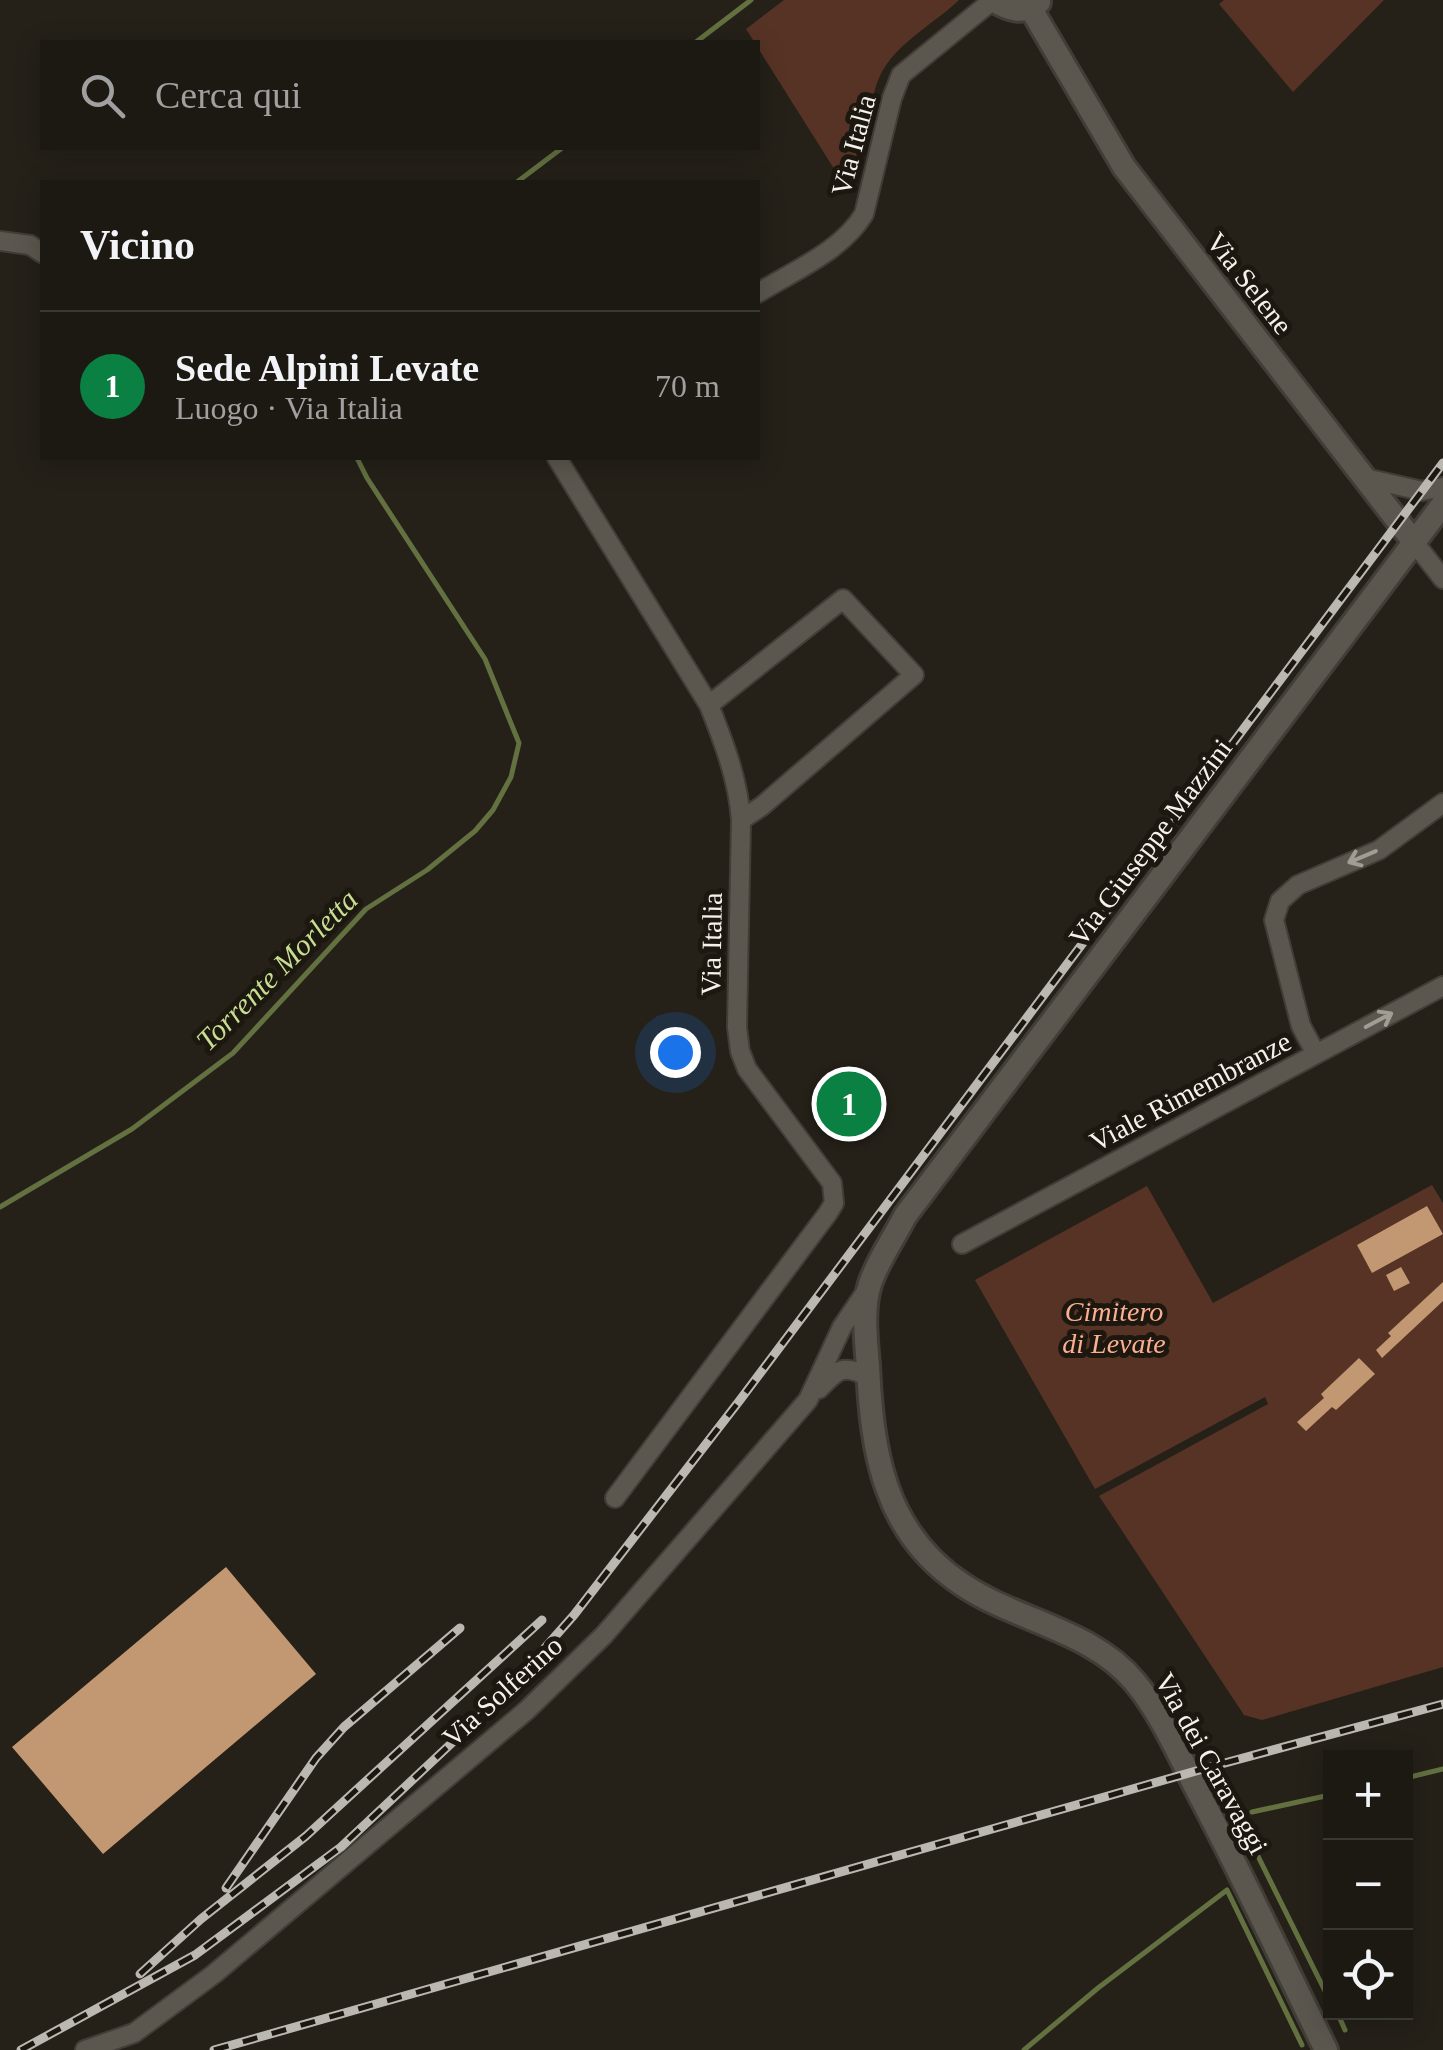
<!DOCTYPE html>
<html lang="it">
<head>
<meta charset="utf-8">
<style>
	:root { --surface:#1c1913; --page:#25221c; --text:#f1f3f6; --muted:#a0a0a0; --line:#3a3833; --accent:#0b8043 }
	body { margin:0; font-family:Georgia,serif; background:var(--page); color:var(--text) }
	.controls { position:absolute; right:30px; bottom:30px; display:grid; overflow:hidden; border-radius:0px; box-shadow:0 5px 25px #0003 }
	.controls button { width:90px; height:90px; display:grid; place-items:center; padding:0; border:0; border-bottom:2px solid var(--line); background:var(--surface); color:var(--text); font:50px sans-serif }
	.you { position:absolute; left:675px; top:1052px; width:35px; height:35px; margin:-25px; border:8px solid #fff; border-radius:50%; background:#1a73e8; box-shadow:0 0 0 15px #1a73e833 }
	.badge { display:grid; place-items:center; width:65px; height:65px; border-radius:50%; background:var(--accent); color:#fff; font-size:32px; font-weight:700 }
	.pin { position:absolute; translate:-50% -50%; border:5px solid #fff; box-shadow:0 2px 10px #0006 }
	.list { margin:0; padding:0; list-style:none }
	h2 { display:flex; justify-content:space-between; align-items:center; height:130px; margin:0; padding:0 40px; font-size:42px }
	h2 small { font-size:32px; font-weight:400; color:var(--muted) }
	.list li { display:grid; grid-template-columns:65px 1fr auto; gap:30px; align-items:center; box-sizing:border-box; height:150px; padding:0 40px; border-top:2px solid var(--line) }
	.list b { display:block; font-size:38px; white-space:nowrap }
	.list p { margin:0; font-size:32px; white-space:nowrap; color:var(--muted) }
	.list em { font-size:32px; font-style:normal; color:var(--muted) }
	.icon { flex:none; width:55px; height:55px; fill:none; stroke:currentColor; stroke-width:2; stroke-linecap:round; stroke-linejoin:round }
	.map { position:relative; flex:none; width:1443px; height:2050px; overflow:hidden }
	.search { position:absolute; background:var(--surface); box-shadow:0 5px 25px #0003; left:40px; top:40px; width:720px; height:110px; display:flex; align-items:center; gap:25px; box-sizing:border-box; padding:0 35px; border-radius:0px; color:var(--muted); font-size:38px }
	.panel { position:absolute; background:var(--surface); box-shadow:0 5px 25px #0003; left:40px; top:180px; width:720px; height:280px; border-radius:0px }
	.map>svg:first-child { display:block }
</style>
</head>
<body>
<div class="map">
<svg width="1443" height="2050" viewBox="0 0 1443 2050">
	<rect width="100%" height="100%" fill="#252119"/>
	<path fill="#573325" d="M784 0H959C935 23 900 41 883 70 864 102 869 170 848 191L746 29Z
		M1224 0H1384L1293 92 1219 4Z
		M1432 1185 1443 1203V1667L1262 1720 1244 1715 1099 1496 1268 1404 1265 1397 1095 1489 975 1280 1147 1186 1213 1303Z"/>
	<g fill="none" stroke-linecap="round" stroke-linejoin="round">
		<path stroke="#637141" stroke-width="5" d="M696 42 751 0
			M517 182 562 148
			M0 1207 132 1129 233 1053 366 909 427 870 475 831 493 810 511 777 519 743 485 659 367 478 357 458
			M1406 1778 1443 1769
			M1252 1812 1330 1795
			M1238 1816 1330 2001
			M1337 2012 1345 2030
			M1024 2050 1098 1988 1227 1890 1302 2045"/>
	</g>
	<path fill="#c29873" d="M843 1071 879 1119 855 1137 819 1089Z
		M1427 1206 1443 1234 1372 1273 1357 1245Z
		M1401 1267 1410 1283 1394 1291 1386 1275Z
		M1443 1282V1301L1382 1358 1376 1350 1391 1336 1388 1333Z
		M1359 1358 1375 1374 1336 1410 1332 1407 1306 1431 1297 1422 1324 1398 1321 1394Z
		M226 1567 316 1674 103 1854 12 1747Z"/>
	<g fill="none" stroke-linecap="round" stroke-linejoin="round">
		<defs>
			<path id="minor" d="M0 241 30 245 42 253
				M758 293C793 271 842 251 864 214L892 98 901 75 993 0
				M557 458 709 705C724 743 738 779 741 820L737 1027 740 1051 747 1069 832 1183 834 1203 828 1213 615 1498
				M1365 478 1422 491 1443 487
				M1414 542 1443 579
				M709 705 843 599 914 675 762 806 741 820
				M1316 1054 1301 1026 1274 920 1280 901 1298 885 1379 850 1443 803
				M962 1244 1443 986
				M819 1389C837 1370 843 1363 868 1377
				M85 2050 134 2033 214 1974 527 1710 604 1635 808 1400 842 1327 867 1290"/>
			<path id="tertiary" d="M993 0C1009 10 1023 15 1039 2
				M1031 9 1124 167 1414 542
				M1326 2050C1284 1964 1243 1877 1198 1792 1179 1755 1161 1713 1134 1681 1091 1630 1017 1621 963 1585 884 1533 872 1453 868 1366 866 1341 862 1308 870 1284 878 1260 894 1238 905 1216L1443 504"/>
		</defs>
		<use href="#minor" stroke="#413e38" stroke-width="22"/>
		<use href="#tertiary" stroke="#413e38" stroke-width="28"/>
		<use href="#minor" stroke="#5c574e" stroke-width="18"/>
		<use href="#tertiary" stroke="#5c574e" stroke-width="22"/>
		<defs>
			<path id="rail" d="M226 1888 316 1758 344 1727 460 1628
				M140 1974 201 1919 306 1836 542 1620
				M21 2050 195 1955 341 1847 505 1693 574 1615 740 1400 1443 463
				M214 2050 1210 1767 1443 1704"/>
		</defs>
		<use href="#rail" stroke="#bbb8b1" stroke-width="9"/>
		<use href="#rail" stroke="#1c1810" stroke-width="5" stroke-dasharray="15" stroke-linecap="butt"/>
	</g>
	<defs><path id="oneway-shaft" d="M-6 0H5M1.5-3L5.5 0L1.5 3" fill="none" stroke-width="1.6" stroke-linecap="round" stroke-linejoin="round" transform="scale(2.5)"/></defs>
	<g stroke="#a19d95">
		<use href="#oneway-shaft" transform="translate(1362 857) rotate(157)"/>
		<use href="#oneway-shaft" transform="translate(1379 1020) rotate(-28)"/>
	</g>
	<g text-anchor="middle" stroke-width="10" stroke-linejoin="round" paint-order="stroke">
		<g font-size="28" fill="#f5f2ec" stroke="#1c1810">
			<text transform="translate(853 145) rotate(-75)" y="10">Via Italia</text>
			<text transform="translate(1250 283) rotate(52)" y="10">Via Selene</text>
			<text transform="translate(1150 842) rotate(-53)" y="10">Via Giuseppe Mazzini</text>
			<text transform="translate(711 944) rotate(-89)" y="10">Via Italia</text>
			<text transform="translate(1190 1091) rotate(-28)" y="10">Viale Rimembranze</text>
			<text transform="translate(502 1691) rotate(-42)" y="10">Via Solferino</text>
			<text transform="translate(1212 1763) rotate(61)" y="10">Via dei Caravaggi</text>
		</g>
		<g font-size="28" font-style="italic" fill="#fcae90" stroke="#1c1810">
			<text x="1114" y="1321">Cimitero<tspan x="1114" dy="32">di Levate</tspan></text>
		</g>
		<g font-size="30" font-style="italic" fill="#c7dd92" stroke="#1c1810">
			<text transform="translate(277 970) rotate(-45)" y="10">Torrente Morletta</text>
		</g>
	</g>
</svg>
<div class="controls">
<button>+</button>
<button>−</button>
<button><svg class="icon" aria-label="locate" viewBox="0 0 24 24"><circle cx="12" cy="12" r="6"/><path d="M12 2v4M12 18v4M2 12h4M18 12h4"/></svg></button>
</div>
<div class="you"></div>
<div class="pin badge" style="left:849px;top:1104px">1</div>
<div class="search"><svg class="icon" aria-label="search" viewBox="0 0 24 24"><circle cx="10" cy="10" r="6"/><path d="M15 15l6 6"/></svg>Cerca qui</div>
<section class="panel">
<h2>Vicino<small></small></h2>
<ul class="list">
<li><span class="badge">1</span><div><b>Sede Alpini Levate</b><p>Luogo · Via Italia</p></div><em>70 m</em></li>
</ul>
</section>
</div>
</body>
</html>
